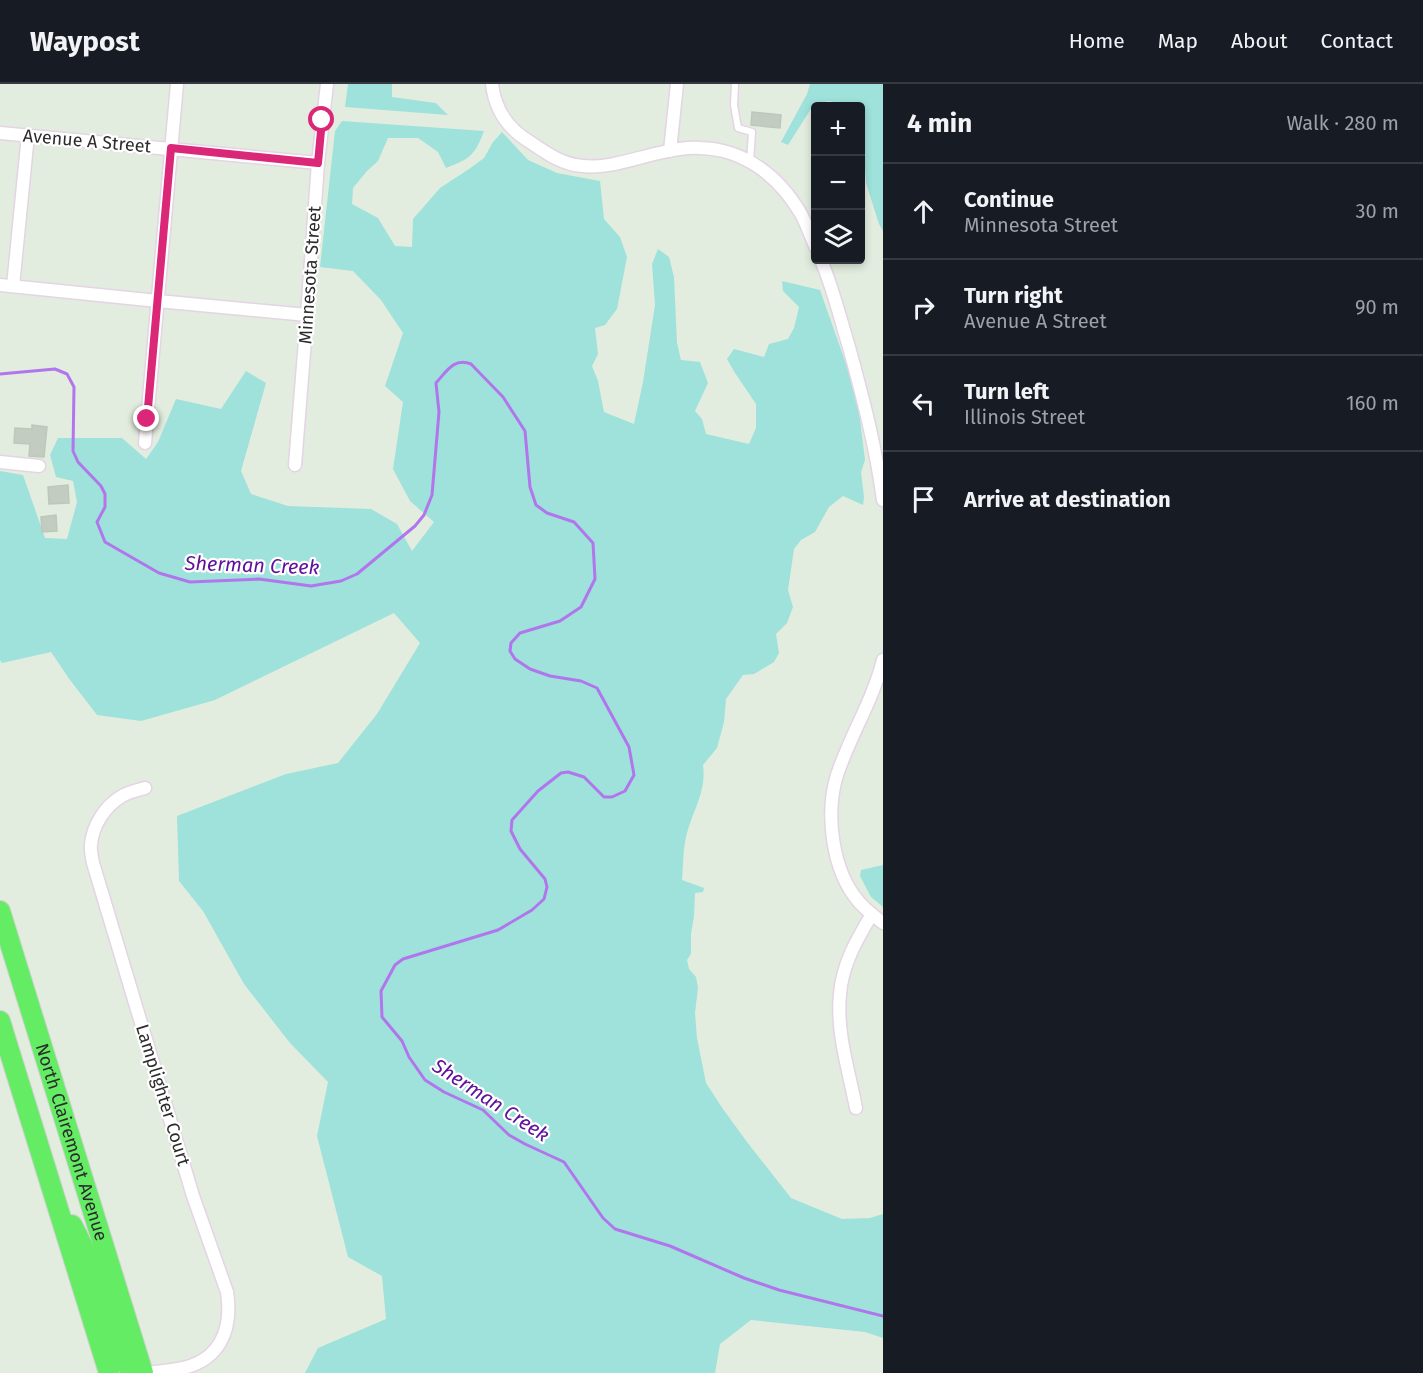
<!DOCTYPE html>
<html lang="en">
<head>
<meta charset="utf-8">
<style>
	:root { --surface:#171b24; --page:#242831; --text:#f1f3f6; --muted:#9ea1a6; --line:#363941 }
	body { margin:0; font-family:"Fira Sans",sans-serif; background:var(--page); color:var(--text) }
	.controls { position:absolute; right:18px; top:18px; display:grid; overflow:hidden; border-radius:6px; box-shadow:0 3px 9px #0003 }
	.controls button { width:54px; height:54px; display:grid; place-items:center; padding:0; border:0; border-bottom:2px solid var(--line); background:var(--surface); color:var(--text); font:30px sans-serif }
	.stop { position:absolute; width:18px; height:18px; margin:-14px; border:4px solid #db2777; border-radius:50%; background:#fff }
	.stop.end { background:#db2777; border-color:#fff; box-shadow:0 2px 6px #0008 }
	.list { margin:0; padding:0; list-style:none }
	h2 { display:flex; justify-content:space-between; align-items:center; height:78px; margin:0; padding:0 24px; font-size:26px }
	h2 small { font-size:20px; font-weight:400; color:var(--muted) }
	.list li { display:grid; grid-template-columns:39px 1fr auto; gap:18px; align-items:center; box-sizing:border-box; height:96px; padding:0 24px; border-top:2px solid var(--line) }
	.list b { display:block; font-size:22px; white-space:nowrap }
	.list p { margin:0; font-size:20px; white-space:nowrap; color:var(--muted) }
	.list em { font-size:20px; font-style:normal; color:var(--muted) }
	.icon { flex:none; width:33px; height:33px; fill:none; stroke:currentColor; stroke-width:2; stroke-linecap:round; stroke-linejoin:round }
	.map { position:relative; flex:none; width:883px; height:1289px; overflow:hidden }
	header { display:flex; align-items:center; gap:36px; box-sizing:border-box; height:84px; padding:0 30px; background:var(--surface); border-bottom:2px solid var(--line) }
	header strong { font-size:28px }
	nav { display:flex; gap:33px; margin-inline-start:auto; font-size:21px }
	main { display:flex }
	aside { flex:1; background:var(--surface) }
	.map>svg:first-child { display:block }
</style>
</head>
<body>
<header>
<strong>Waypost</strong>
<nav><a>Home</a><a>Map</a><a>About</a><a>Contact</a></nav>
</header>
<main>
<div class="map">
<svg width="883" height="1289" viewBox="0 0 883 1289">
	<rect width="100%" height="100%" fill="#e2eddf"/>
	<path fill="#9ee2db" d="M348 0H392V13L436 19 448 31 345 23Z
		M810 0H883V147L879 140 866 99 863 54 861 50 860 22H845L843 20 829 17 814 20 788 61 781 58 807 10Z
		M342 37 484 47C475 71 470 75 446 84L438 68 418 54H388L378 77 367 87 353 104 352 120 378 134 395 162 412 163 413 135 440 104 469 85 484 74 493 58 502 48 528 76 557 89 600 97 604 135 620 153 627 173 617 225 605 241 595 244 598 270 592 282 598 297 604 328 634 340 643 298 655 221 652 180 658 165 669 173 674 193 677 259 681 276 700 278 708 299 695 327 702 335 706 350 749 360 756 344V320L735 289 727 275 734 265 764 273 769 260 788 255 794 244 799 223 783 207 782 197 820 206 857 311 865 376 861 388 864 413 863 421 843 412 829 423 815 448 801 456 794 465 788 506 793 523 787 539 776 550 779 569 774 578 754 590 743 591 726 615 724 638 717 664 703 681C707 710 690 730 685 758 683 770 683 784 682 796L704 804 703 808 695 809 694 832 691 850V870L687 876 689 885 696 893 698 904 695 929 697 954 706 999 723 1025 747 1058 791 1114 842 1135 870 1134 883 1130V1254L865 1248 751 1236 720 1260 715 1289H305L318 1264 386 1235 382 1192 348 1173 317 1052 328 998 290 959 244 900 203 827 179 797 177 732 286 690 338 679 377 630 420 559 394 529 215 616 141 637 97 631 70 596 51 568 2 579 0 576V387L23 391 45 454 67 455 77 418 73 397 56 393 50 371 58 354H122L146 375 158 358 176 315 221 325 246 287 266 299 241 387 251 410 288 422 371 425 397 440 412 467 434 438 410 417 393 385 403 318 385 302 403 249 381 216 353 187 320 183 335 47Z
		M883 781V823L871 813 860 792 861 786Z"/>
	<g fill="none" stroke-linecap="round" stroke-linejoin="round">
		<path stroke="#b176ec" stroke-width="3" d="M0 290 55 285 67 290 74 303 73 367 78 378 101 402 105 410V423L97 438 105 458 159 489 190 498 259 495 311 502 341 497 357 490 415 442 424 431 432 411 439 328 436 299C446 288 454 273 471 280L503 313 525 347 530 403 536 421 547 429 574 438 593 459 595 495 581 523 560 537 520 549 511 559 510 567 515 575 530 585 550 592 581 597 597 604 629 663 634 691 625 707 612 713H604L584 693 568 688 561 689 538 707 512 736 511 747 520 765 545 795 547 803 544 815 532 826 498 846 403 875 395 881 381 907 382 933 402 957 409 973 425 996 444 1008 483 1026 509 1051 525 1060 564 1078 603 1134 615 1145 670 1162 744 1194 779 1206 883 1232"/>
	</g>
	<path fill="#c2ccc1" stroke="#bbc9b9" stroke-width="1.5" d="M752 28 781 31 780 44 751 41Z
		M32 341 47 343 44 373 29 372 30 360 14 359 15 344 32 345Z
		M68 401 69 419 49 420 48 403Z
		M56 431 57 447 42 448 41 433Z"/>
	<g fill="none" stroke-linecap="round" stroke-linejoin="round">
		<defs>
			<path id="service" d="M735 0 734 21 738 44 752 48 750 77"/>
			<path id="minor" d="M492 0C495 26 508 45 530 58 546 69 563 81 583 82 606 85 636 74 659 69 672 66 686 63 700 64 744 65 779 92 801 130 807 141 811 153 816 164
				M0 49 318 79
				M670 67 677 0
				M821 176C833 204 840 234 849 263 863 314 876 364 883 416
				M0 201 158 217 307 231
				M13 202 28 51
				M145 359 177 0
				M0 378 39 382
				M295 381 307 231 318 79 327 0
				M883 576C873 616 850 652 837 691 825 730 832 787 859 818 866 826 875 833 883 839
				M145 704C137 706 129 708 122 712 105 722 93 741 91 760 90 766 92 773 93 779L193 1112 227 1208C233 1247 219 1278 178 1285 167 1287 156 1288 145 1289
				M856 1024C849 987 836 948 840 910 842 881 857 855 872 830"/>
			<g id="primary">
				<path id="s1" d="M0 827 143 1289"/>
				<path d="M0 937 109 1289"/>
				<path d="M72 1141C89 1173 102 1206 113 1240 117 1253 118 1269 126 1280 130 1285 136 1287 142 1289"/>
			</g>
		</defs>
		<use href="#service" stroke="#e4d4e4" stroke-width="9"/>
		<use href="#minor" stroke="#e4d4e4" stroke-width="15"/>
		<use href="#primary" stroke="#d1d1d1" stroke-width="22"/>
		<use href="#service" stroke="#fff" stroke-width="6"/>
		<use href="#minor" stroke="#fff" stroke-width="12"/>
		<use href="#primary" stroke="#64ed64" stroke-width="20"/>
	</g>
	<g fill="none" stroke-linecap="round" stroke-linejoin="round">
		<path stroke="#db2777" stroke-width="8" d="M147 335 171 64 318 79 322 36"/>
	</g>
	<g text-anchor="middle" stroke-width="4.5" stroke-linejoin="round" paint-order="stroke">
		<g font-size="18" fill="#2c2c2c" stroke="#fff">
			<text transform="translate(87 57) rotate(5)" y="6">Avenue A Street</text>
			<text transform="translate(310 191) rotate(-86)" y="6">Minnesota Street</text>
			<text transform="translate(163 1011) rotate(73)" y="6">Lamplighter Court</text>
			<text dy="6" stroke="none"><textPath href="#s1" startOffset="242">North Clairemont Avenue</textPath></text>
		</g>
		<g font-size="20" font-style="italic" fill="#61119b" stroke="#fff">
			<text transform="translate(252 481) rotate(2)" y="7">Sherman Creek</text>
			<text transform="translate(491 1016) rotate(33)" y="7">Sherman Creek</text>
		</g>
	</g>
</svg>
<div class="controls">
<button>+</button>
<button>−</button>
<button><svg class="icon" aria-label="layers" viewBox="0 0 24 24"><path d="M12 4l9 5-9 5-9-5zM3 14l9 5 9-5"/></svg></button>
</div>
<div class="stop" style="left:322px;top:36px"></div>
<div class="stop end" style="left:147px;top:335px"></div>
</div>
<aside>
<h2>4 min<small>Walk · 280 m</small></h2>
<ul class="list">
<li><svg class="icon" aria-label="ahead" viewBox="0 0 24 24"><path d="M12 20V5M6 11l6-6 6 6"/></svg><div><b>Continue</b><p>Minnesota Street</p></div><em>30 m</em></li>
<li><svg class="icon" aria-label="right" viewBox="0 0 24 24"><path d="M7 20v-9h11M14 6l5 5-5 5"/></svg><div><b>Turn right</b><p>Avenue A Street</p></div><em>90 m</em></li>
<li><svg class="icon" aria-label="left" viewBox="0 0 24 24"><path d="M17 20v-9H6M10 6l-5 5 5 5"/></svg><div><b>Turn left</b><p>Illinois Street</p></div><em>160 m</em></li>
<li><svg class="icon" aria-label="arrive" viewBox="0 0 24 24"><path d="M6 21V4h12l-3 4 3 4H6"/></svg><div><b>Arrive at destination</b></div></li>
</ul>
</aside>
</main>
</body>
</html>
